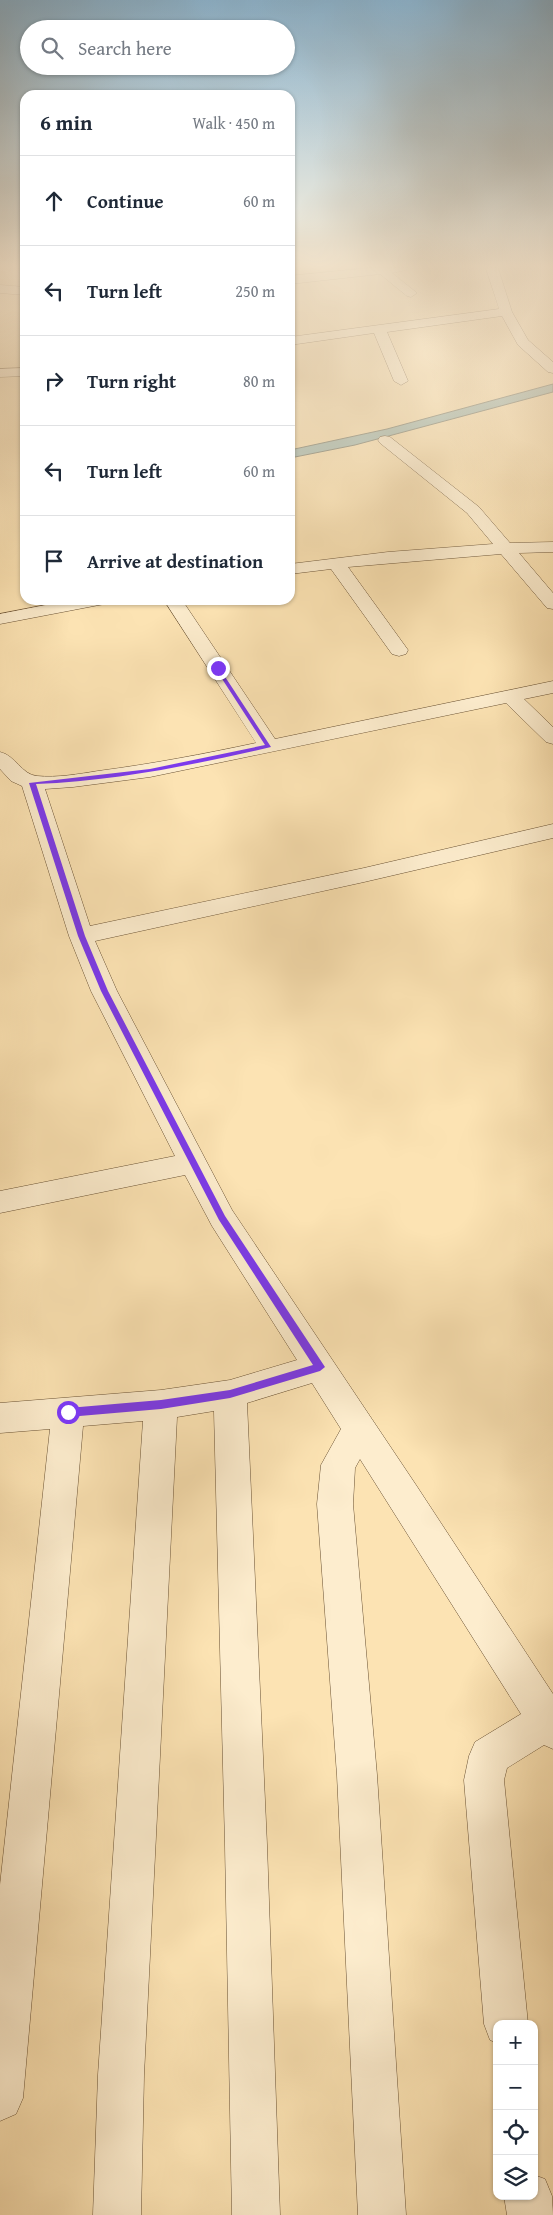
<!DOCTYPE html>
<html lang="en">
<head>
<meta charset="utf-8">
<style>
	:root { --surface:#fff; --page:#f6f6f7; --text:#1f2937; --muted:#747a83; --line:#e0e1e3 }
	body { margin:0; font-family:"Gentium Book Plus",serif; background:var(--page); color:var(--text) }
	.controls { position:absolute; right:15px; bottom:15px; display:grid; overflow:hidden; border-radius:10px; box-shadow:0 1px 4px #0004 }
	.controls button { width:45px; height:45px; display:grid; place-items:center; padding:0; border:0; border-bottom:1px solid var(--line); background:var(--surface); color:var(--text); font:25px sans-serif }
	.stop { position:absolute; width:15px; height:15px; margin:-11px; border:4px solid #7c3aed; border-radius:50%; background:#fff }
	.stop.end { background:#7c3aed; border-color:#fff; box-shadow:0 1px 5px #0008 }
	.list { margin:0; padding:0; list-style:none }
	h2 { display:flex; justify-content:space-between; align-items:center; height:65px; margin:0; padding:0 20px; font-size:21px }
	h2 small { font-size:16px; font-weight:400; color:var(--muted) }
	.list li { display:grid; grid-template-columns:32px 1fr auto; gap:15px; align-items:center; box-sizing:border-box; height:90px; padding:0 20px; border-top:1px solid var(--line) }
	.list b { display:block; font-size:19px; white-space:nowrap }
	.list em { font-size:16px; font-style:normal; color:var(--muted) }
	.icon { flex:none; width:28px; height:28px; fill:none; stroke:currentColor; stroke-width:2; stroke-linecap:round; stroke-linejoin:round }
	.map { position:relative; flex:none; width:553px; height:2215px; overflow:hidden }
	.search { position:absolute; background:var(--surface); box-shadow:0 1px 4px #0004; left:20px; top:20px; width:275px; height:55px; display:flex; align-items:center; gap:12px; box-sizing:border-box; padding:0 18px; border-radius:28px; color:var(--muted); font-size:19px }
	.panel { position:absolute; background:var(--surface); box-shadow:0 1px 4px #0004; left:20px; top:90px; width:275px; height:515px; border-radius:15px }
	.map>svg:first-child { display:block }
</style>
</head>
<body>
<div class="map">
<svg width="553" height="2215" viewBox="0 0 553 2215">
	<rect width="100%" height="100%" fill="#fce3b3"/>
	<filter id="stains"><feTurbulence type="fractalNoise" baseFrequency=".004" numOctaves="4"/><feColorMatrix values="0 0 0 0 .2 0 0 0 0 .09 0 0 0 0 .02 0 0 0 .5 -.17"/></filter>
	<radialGradient id="worn" r=".72"><stop offset=".6" stop-color="#630" stop-opacity="0"/><stop offset="1" stop-color="#630" stop-opacity=".3"/></radialGradient>
	<path fill="#a2bcb5" stroke="#787e70" d="M553 384V392L355 445 290 458V450L387 429Z"/>
	<g fill="none" stroke-linecap="round" stroke-linejoin="round">
		<defs>
			<path id="minor" d="M369 268H408L406 270 392 273 417 293 411 297 407 296 380 274 290 284V276Z
				M486 268H498L512 312 528 340 553 362V373L548 372 518 345 502 316 387 332 408 381 401 385 394 381 374 333 290 345V337L499 309Z
				M0 285 25 287V295L0 293Z
				M25 368V376L0 377V369Z
				M385 436 390 437 479 507 510 543 553 542V552L519 553 553 593V609L547 608 501 554 348 567 408 650 406 654 399 656 392 654 331 569 290 574V564L388 552 493 544 467 513 380 443 378 440 380 437Z
				M71 600H108L105 604 99 605 0 624V614Z
				M164 600H182L275 739 553 681V693L524 699 553 727V744L546 742 506 703 150 777 73 787 45 789 90 926 364 868 553 824V838L364 882 95 941 117 991 232 1210 416 1485 553 1694V1749L544 1745 507 1768 504 1780 528 2024H497V2043L490 2040 484 2024 464 1780 469 1756 475 1742 521 1714 360 1459 355 1468 353 1504 377 1775 406 2215H358L337 1775 317 1504 321 1465 341 1429 312 1383 247 1403 267 1845 280 2215H232L225 1845 214 1411 177 1417 144 2075 141 2215H93L98 2075 143 1421 83 1426 23 2098 16 2114 0 2121V1885L50 1429 0 1433V1403L161 1390 230 1380 297 1360 212 1226 185 1175 0 1213V1191L175 1156 91 991 69 936 22 786 11 781 0 769V752C15 755 22 775 37 776 57 778 79 774 98 771 152 764 204 754 256 743Z
				M534 2175 545 2179 552 2196 553 2215H507L504 2196H534Z"/>
		</defs>
		<use href="#minor" stroke="#6a5234" stroke-width="1"/>
		<use href="#minor" fill="#fdedce" fill-rule="evenodd"/>
	</g>
	<linearGradient id="sky" x2="0" y2="1"><stop stop-color="#8cb7d4"/><stop offset="0.46" stop-color="#fef2dd"/><stop offset="1" stop-color="#fef2dd" stop-opacity="0"/></linearGradient>
	<rect width="553" height="578" fill="url(#sky)"/>
	<path fill="#7c3aed" d="M218 666 271 747C193 765 115 781 36 784L85 936 108 991 225 1216 325 1367 320 1371 230 1398 161 1409 68 1417 64 1412 68 1408 161 1400 230 1390 313 1365 219 1220 101 991 78 936 29 783 150 769 265 745 215 668Z"/>
	<rect width="100%" height="100%" filter="url(#stains)"/>
	<rect width="100%" height="100%" fill="url(#worn)"/>
</svg>
<div class="controls">
<button>+</button>
<button>−</button>
<button><svg class="icon" aria-label="locate" viewBox="0 0 24 24"><circle cx="12" cy="12" r="6"/><path d="M12 2v4M12 18v4M2 12h4M18 12h4"/></svg></button>
<button><svg class="icon" aria-label="layers" viewBox="0 0 24 24"><path d="M12 4l9 5-9 5-9-5zM3 14l9 5 9-5"/></svg></button>
</div>
<div class="stop" style="left:68px;top:1412px"></div>
<div class="stop end" style="left:218px;top:668px"></div>
<div class="search"><svg class="icon" aria-label="search" viewBox="0 0 24 24"><circle cx="10" cy="10" r="6"/><path d="M15 15l6 6"/></svg>Search here</div>
<section class="panel">
<h2>6 min<small>Walk · 450 m</small></h2>
<ul class="list">
<li><svg class="icon" aria-label="ahead" viewBox="0 0 24 24"><path d="M12 20V5M6 11l6-6 6 6"/></svg><div><b>Continue</b></div><em>60 m</em></li>
<li><svg class="icon" aria-label="left" viewBox="0 0 24 24"><path d="M17 20v-9H6M10 6l-5 5 5 5"/></svg><div><b>Turn left</b></div><em>250 m</em></li>
<li><svg class="icon" aria-label="right" viewBox="0 0 24 24"><path d="M7 20v-9h11M14 6l5 5-5 5"/></svg><div><b>Turn right</b></div><em>80 m</em></li>
<li><svg class="icon" aria-label="left" viewBox="0 0 24 24"><path d="M17 20v-9H6M10 6l-5 5 5 5"/></svg><div><b>Turn left</b></div><em>60 m</em></li>
<li><svg class="icon" aria-label="arrive" viewBox="0 0 24 24"><path d="M6 21V4h12l-3 4 3 4H6"/></svg><div><b>Arrive at destination</b></div></li>
</ul>
</section>
</div>
</body>
</html>
